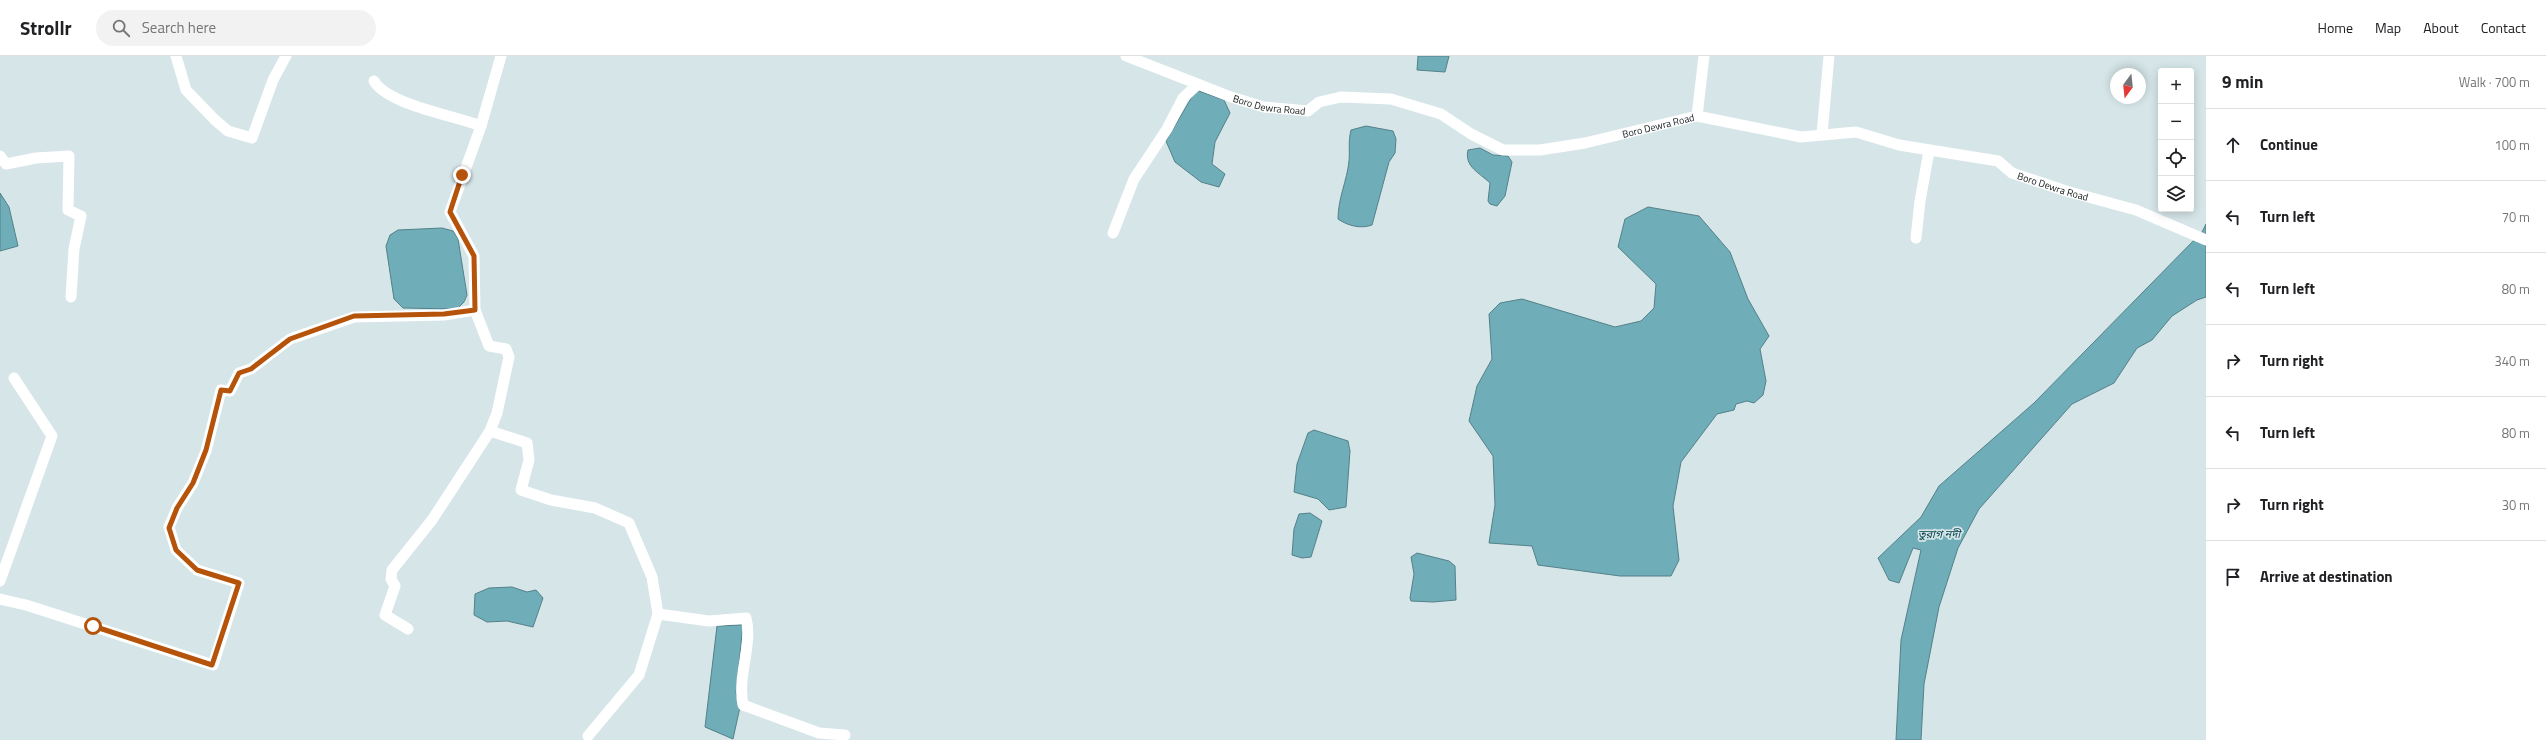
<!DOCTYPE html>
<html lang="en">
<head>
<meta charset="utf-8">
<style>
	:root { --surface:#fff; --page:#f2f2f2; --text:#202124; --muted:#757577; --line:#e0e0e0 }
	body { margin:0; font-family:"Titillium Web","Noto Sans Bengali",sans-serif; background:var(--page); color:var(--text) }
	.controls { position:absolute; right:12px; top:12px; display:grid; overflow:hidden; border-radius:4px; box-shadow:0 2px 10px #0003 }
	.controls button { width:36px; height:36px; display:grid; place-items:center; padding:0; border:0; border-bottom:1px solid var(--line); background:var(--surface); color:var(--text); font:20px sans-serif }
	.compass { position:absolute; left:2110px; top:12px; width:36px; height:36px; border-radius:50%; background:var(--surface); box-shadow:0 2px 10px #0003; rotate:195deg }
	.stop { position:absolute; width:12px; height:12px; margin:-9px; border:3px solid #b45309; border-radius:50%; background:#fff }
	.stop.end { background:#b45309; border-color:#fff; box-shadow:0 1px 4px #0008 }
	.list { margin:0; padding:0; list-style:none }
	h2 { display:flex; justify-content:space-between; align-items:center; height:52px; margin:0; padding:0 16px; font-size:17px }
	h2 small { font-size:13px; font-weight:400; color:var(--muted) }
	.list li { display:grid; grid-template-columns:26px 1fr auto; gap:12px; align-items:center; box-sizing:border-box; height:72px; padding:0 16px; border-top:1px solid var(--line) }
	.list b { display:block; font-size:15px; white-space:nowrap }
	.list em { font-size:13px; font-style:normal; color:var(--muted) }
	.icon { flex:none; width:22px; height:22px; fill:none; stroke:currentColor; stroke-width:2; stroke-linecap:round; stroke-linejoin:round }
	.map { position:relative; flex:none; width:2206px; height:684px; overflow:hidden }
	header { display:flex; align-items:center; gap:24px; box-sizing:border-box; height:56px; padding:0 20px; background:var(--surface); border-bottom:1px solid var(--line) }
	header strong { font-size:19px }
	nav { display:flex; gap:22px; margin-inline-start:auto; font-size:14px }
	.search { width:280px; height:36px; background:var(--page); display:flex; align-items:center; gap:10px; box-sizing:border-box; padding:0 14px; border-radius:22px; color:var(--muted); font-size:15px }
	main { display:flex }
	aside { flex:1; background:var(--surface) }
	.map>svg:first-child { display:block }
</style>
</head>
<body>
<header>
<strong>Strollr</strong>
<div class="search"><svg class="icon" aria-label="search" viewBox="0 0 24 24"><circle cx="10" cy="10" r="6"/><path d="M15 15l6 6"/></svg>Search here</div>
<nav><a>Home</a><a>Map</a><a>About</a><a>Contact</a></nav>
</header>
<main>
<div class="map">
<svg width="2206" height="684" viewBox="0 0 2206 684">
	<rect width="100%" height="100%" fill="#d5e5e8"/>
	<path fill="#6fadb8" stroke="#548189" d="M1418 0H1449L1445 16 1417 14Z
		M1196 34 1224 44 1230 57 1215 86 1212 108 1225 118 1219 131 1201 126 1175 106 1166 85Z
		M1366 70 1393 75 1396 83 1395 97 1389 106 1372 169C1361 173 1348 170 1338 163 1338 142 1347 125 1349 105 1350 94 1348 86 1351 74Z
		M1480 92 1493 99 1508 100 1512 106 1505 140 1497 150 1490 148 1488 145 1490 127C1480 117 1464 111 1468 94Z
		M0 137 9 151 18 190 0 195Z
		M1648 151 1699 160 1730 196 1748 243 1769 280 1760 293 1766 325 1763 339 1754 347 1747 345 1736 348 1734 354 1717 358 1681 406 1673 450 1679 504 1671 520H1620L1538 509 1532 490 1489 487 1495 449 1493 400 1469 365 1477 330 1492 303 1489 258 1500 247 1522 243 1615 271 1641 265 1654 252 1656 228 1618 191 1625 163Z
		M2206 168V241L2197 244 2172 260 2152 284 2137 292 2114 327 2072 348 1979 453 1958 492 1939 551 1924 628 1921 684H1896L1901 584 1921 494 1913 492 1899 527 1889 524 1878 502 1921 461 1939 430 2034 347 2202 176Z
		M442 172 453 175 458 183 467 239 464 246 457 253 403 252 394 243 386 190 390 179 398 174Z
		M1314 374 1348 385 1350 395 1346 451 1329 454 1318 443 1294 436 1297 408 1308 377Z
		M1310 457 1322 465 1311 501 1302 502 1292 499 1294 473 1299 458Z
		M1417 497 1449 505 1455 510 1456 544 1433 546 1411 545 1410 542 1414 518 1411 501Z
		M512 531 527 536 536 534 543 542 533 571 507 565 487 566 474 559 475 538 489 532Z
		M743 569 736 637 740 651 733 683 705 671 717 570Z"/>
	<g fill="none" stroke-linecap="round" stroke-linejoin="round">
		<g stroke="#fff" stroke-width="11">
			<path d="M176 0 186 34 215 64 228 75 252 82 273 24 286 0"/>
			<path d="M501 0 481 70 450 156 474 200 475 254 489 290 506 293 509 301 497 357 490 375 527 387 529 404 521 434 551 444 595 452 629 467 652 521 658 558 639 619 588 680"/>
			<path id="s1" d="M1126 0 1231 41 1264 51 1308 55 1319 46 1341 41 1391 43 1441 58 1471 78 1503 94H1540L1585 87 1697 60 1801 81 1856 76 1899 89 1998 105 2012 117 2066 135 2136 154 2206 184"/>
			<path d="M374 25C388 49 456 60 481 70"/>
			<path d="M1697 60 1704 0"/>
			<path d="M1822 78 1829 0"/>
			<path d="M0 100 6 108 36 102 69 100 68 154 81 160 74 193 71 241"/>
			<path d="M1113 177 1134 123 1167 73 1183 42 1198 28"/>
			<path d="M1916 182 1920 145 1929 95"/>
			<path d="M0 525 52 380 14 322"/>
			<path d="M0 543 26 549 213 609 239 527 197 514 176 494 169 471 177 452 193 427 206 395 221 334 230 335 239 317 251 313 290 283 354 261 444 259 475 254"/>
			<path d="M658 558 709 565 746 562C753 589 737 619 743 649L819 677 845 679"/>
			<path d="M408 573 385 559 395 530 391 523 392 514 432 464 490 375"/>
		</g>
	</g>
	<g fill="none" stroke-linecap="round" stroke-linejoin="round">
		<path stroke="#b45309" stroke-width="5" d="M93 570 212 609 239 527 197 514 176 494 169 472 177 452 193 427 206 394 221 334 230 335 239 317 251 313 290 283 354 260 444 258 475 254 474 200 450 156 462 119"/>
	</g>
	<g text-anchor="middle" stroke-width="3.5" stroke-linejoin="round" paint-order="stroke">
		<g font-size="10" fill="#151b1c" stroke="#d5e5e8">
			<text dy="4" stroke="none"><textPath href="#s1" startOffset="152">Boro Dewra Road</textPath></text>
			<text dy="4" stroke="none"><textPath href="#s1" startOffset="560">Boro Dewra Road</textPath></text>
			<text dy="4" stroke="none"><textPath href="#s1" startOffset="968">Boro Dewra Road</textPath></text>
		</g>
		<g font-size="11" font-style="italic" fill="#023e47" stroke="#d5e5e8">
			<text x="1939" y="482">তুরাগ নদী</text>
		</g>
	</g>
</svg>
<div class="controls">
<button>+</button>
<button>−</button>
<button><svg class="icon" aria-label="locate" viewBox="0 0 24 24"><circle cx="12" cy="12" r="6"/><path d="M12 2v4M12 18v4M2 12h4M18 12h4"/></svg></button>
<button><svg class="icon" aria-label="layers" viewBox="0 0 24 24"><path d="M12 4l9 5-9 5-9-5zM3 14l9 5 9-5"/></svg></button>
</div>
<svg class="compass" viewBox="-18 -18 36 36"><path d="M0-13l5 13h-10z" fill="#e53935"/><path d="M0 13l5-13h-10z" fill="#757577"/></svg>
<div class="stop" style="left:93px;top:570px"></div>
<div class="stop end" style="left:462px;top:119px"></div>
</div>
<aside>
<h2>9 min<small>Walk · 700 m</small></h2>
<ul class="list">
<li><svg class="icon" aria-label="ahead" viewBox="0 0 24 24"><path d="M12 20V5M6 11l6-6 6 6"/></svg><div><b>Continue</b></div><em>100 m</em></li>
<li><svg class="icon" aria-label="left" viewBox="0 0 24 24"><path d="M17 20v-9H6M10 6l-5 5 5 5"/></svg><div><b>Turn left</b></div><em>70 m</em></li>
<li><svg class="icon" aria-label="left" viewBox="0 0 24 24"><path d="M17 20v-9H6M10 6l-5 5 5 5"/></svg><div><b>Turn left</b></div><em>80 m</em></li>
<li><svg class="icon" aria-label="right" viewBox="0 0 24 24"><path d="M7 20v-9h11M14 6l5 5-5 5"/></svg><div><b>Turn right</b></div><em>340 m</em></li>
<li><svg class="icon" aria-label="left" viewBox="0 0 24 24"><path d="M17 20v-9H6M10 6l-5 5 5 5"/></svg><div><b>Turn left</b></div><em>80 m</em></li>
<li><svg class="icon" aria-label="right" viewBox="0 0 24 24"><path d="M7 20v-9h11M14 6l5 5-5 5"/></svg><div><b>Turn right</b></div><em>30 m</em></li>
<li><svg class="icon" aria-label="arrive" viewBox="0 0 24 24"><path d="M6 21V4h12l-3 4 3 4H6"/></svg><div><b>Arrive at destination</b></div></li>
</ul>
</aside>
</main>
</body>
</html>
